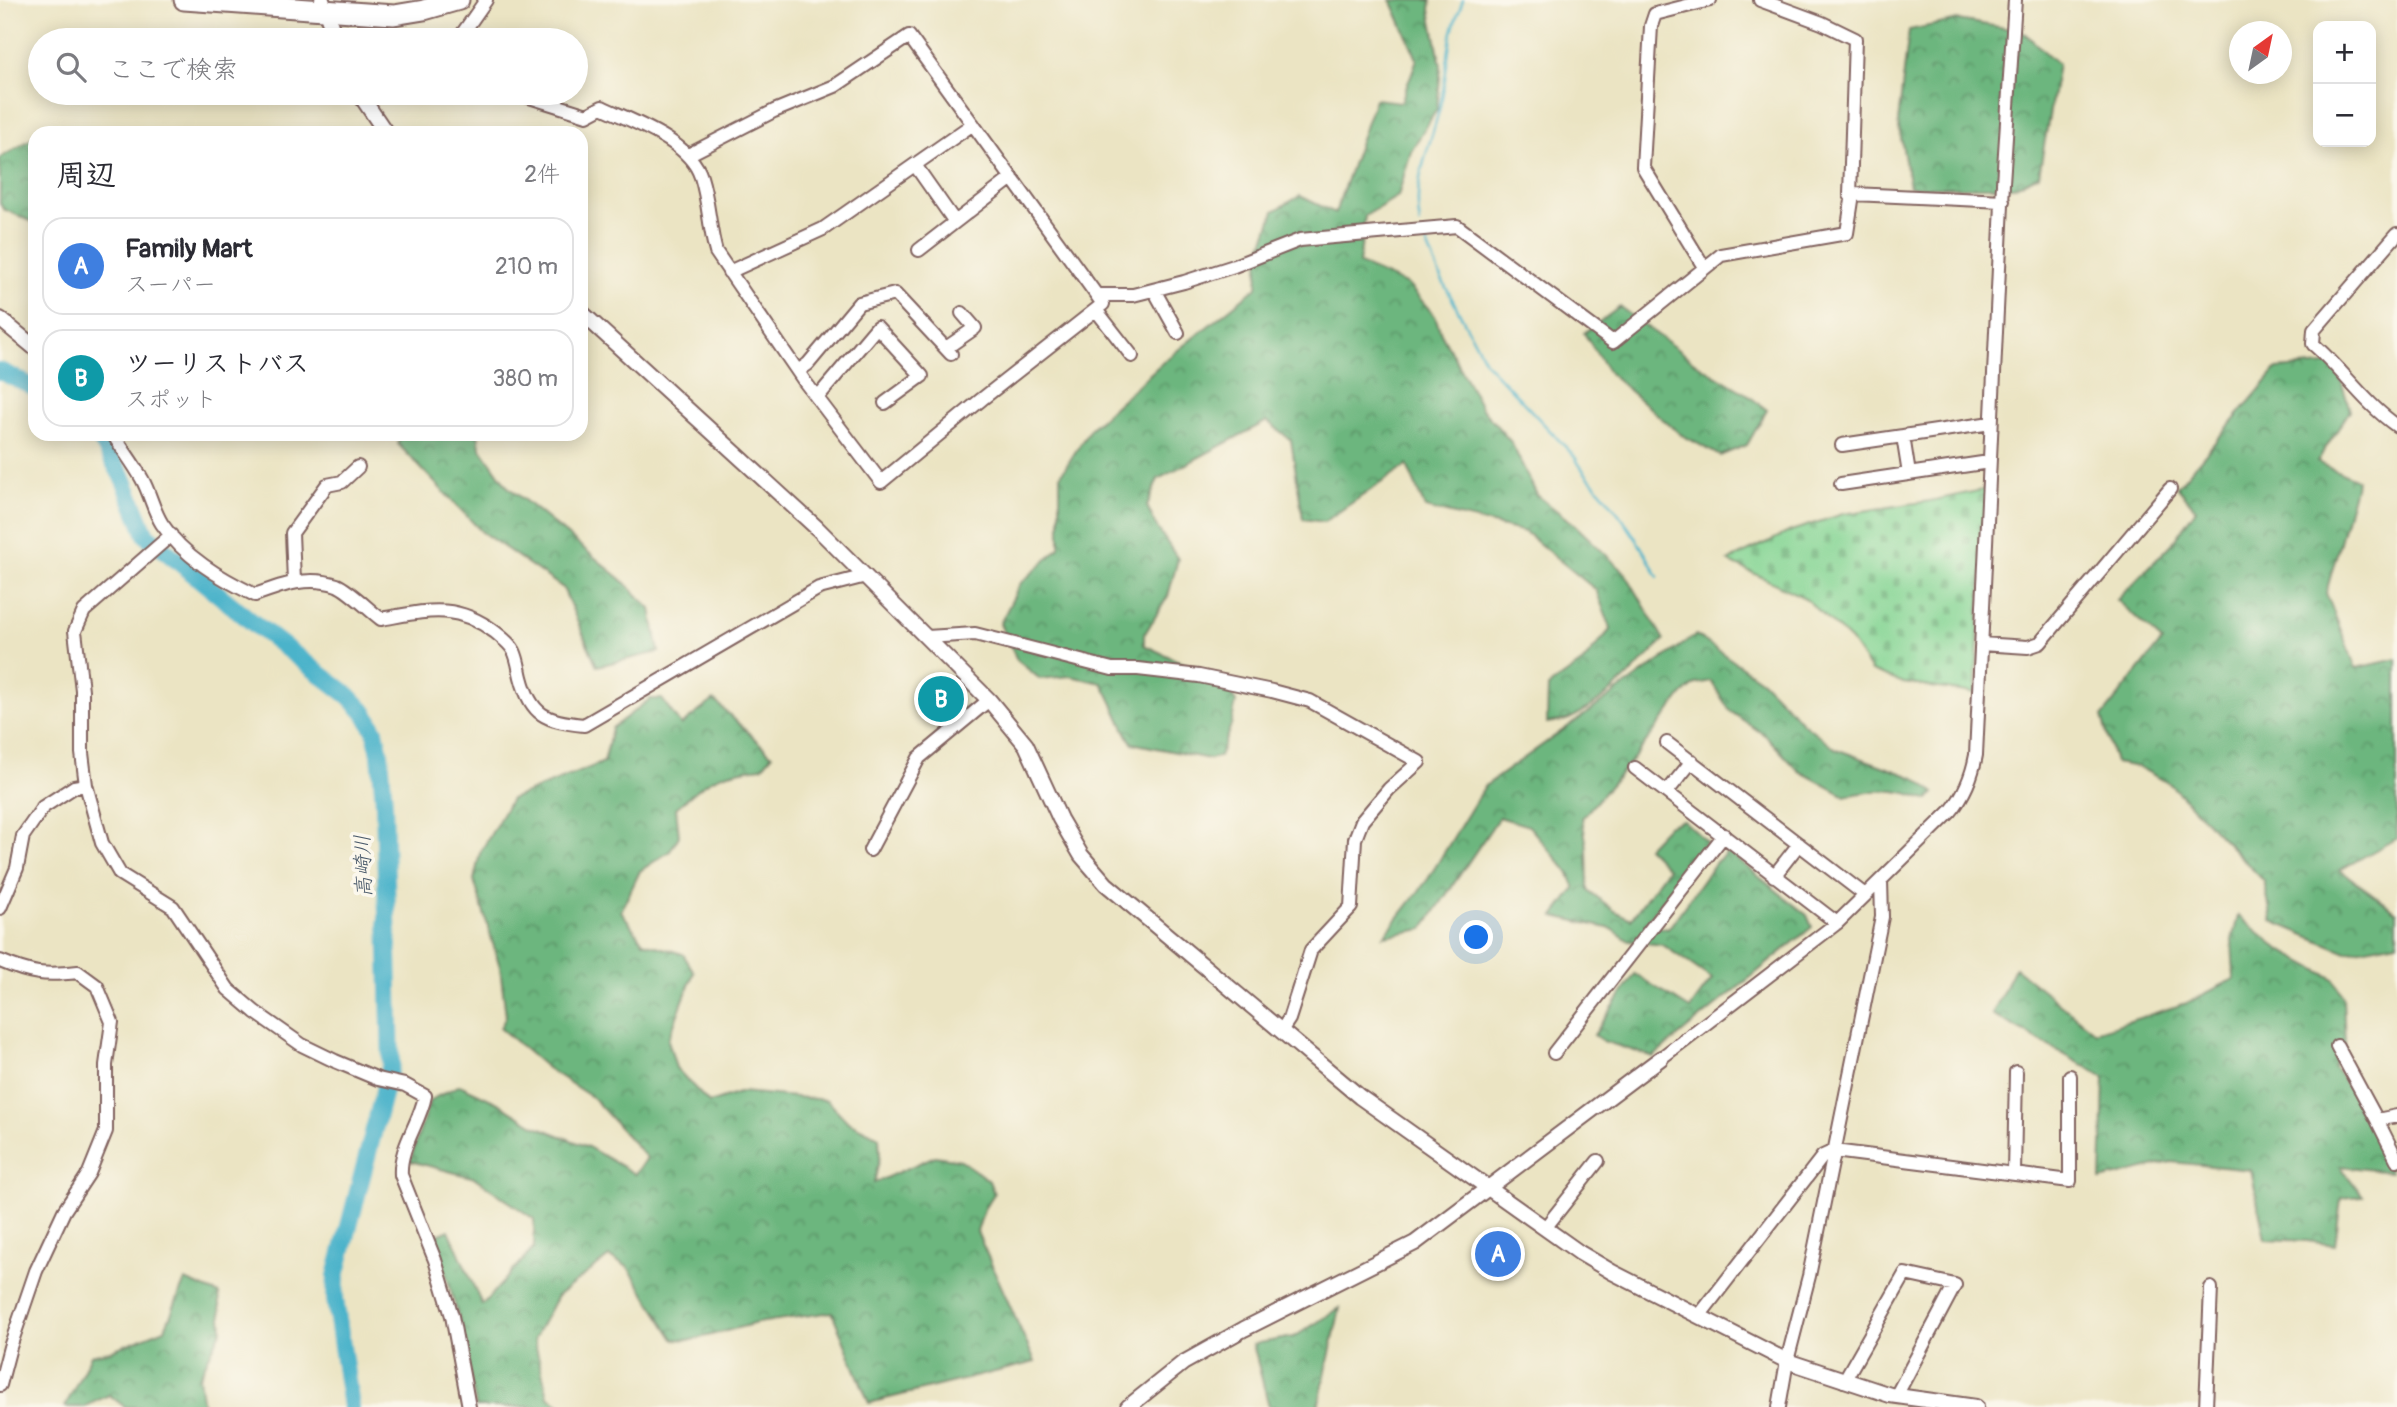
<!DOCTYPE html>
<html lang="ja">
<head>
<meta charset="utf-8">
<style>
	:root { --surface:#fff; --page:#f7f7f7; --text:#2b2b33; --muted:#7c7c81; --line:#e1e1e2; --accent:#b5179e }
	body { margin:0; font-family:Pangolin,"Klee One",sans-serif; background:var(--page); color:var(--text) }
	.controls { position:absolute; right:21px; top:21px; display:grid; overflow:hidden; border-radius:14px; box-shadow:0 4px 18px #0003 }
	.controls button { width:63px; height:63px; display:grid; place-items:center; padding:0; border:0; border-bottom:2px solid var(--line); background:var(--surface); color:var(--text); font:35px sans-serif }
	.compass { position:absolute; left:2229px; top:21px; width:63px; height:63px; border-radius:50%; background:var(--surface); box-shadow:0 4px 18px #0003; rotate:33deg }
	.you { position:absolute; left:1477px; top:938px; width:24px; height:24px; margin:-18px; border:5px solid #fff; border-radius:50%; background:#1a73e8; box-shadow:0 0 0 10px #1a73e833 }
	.badge { display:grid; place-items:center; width:46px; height:46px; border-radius:50%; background:var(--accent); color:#fff; font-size:23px; font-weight:700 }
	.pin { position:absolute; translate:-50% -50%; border:4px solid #fff; box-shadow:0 2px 7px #0006 }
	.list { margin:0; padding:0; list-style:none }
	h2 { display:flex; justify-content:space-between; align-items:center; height:91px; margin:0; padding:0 28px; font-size:30px }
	h2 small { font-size:23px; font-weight:400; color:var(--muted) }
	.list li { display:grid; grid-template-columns:46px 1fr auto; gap:21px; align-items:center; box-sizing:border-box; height:98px; margin:0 14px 14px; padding:0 14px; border:2px solid var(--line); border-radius:21px }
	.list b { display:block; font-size:26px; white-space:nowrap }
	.list p { margin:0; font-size:23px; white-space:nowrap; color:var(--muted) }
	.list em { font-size:23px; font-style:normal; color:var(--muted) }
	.icon { flex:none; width:38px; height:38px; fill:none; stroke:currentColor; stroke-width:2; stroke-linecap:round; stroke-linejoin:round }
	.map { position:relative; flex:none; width:2397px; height:1407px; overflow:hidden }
	.search { position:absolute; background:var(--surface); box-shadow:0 4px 18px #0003; left:28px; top:28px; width:560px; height:77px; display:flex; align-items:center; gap:18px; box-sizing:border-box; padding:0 24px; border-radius:38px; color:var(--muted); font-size:26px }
	.panel { position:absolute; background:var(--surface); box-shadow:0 4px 18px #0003; left:28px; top:126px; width:560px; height:315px; border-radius:21px }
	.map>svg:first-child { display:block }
</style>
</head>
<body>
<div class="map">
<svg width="2397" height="1407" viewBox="0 0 2397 1407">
	<defs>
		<pattern id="forest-crowns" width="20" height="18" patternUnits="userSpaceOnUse" patternTransform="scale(1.75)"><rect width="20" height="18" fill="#6cb67e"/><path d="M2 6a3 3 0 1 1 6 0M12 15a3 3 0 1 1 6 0" fill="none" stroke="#5b9367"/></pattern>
		<pattern id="cemetery-stones" width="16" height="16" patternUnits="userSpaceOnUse" patternTransform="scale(1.75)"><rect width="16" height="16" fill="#86d594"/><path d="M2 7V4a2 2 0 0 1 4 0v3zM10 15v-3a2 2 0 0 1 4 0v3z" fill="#75b680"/></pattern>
	</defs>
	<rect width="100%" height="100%" fill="#fbf7ec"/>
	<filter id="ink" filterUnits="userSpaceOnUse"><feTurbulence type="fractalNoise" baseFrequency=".0143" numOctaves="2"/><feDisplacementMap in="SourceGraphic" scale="14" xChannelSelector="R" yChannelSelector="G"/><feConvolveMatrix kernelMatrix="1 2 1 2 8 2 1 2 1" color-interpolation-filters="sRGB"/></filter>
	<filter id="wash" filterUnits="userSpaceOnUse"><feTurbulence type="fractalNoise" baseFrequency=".00686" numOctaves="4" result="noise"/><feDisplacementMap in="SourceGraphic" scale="28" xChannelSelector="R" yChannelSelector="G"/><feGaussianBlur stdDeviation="1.57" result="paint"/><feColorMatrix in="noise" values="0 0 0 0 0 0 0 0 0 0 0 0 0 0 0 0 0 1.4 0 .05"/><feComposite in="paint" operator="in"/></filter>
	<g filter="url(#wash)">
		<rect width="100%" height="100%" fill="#ebe4c3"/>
		<path fill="url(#forest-crowns)" stroke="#5b6a54" stroke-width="2" d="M1391 0H1431L1430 10 1441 66 1437 109 1411 151 1398 196 1365 216 1359 264 1408 285 1435 316 1441 333 1482 409 1511 442 1537 495 1577 527 1626 574 1664 640C1638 667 1604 703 1569 719 1563 722 1554 722 1547 723L1548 687 1583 662 1610 630 1608 621 1596 590 1525 532 1425 508 1407 465 1324 522 1303 519 1291 440 1267 421 1158 479 1147 506 1156 526 1178 559 1168 596 1144 635V645L1222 681 1236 702 1231 725 1219 757 1209 759 1132 743C1120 724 1114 702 1102 683L1070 676 1040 679 1017 660 1000 624 1020 584 1060 547V476L1090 429 1163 362 1257 287 1259 255 1274 211 1300 196 1335 213 1375 99 1401 102 1417 59Z
			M1958 20 2022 31 2058 64 2039 175 2013 187H1910L1898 122 1909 30Z
			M33 138 35 141V223L3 209 0 203V158Z
			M1620 307 1697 364 1745 393 1767 410 1747 445 1720 456 1680 434 1609 373 1584 333Z
			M2336 364 2350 410 2317 462 2357 480 2326 593 2356 668 2397 659V838L2340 870 2397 912V942L2346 952 2272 921 2264 881 2170 784 2139 767 2115 763 2102 717 2162 641 2117 600 2171 545 2196 509 2177 487 2277 369Z
			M402 434H478L480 447 507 486 621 579 651 609 659 652 597 666 563 588 482 532 398 444Z
			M1696 635 1762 681 1803 723 1836 749 1915 778 1935 793 1929 800C1893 787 1882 789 1845 796L1799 771 1766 736 1730 711 1711 681 1696 684 1682 695 1633 759 1582 818 1587 847 1588 890 1616 912 1631 919 1668 868 1647 847 1667 826 1683 820 1707 842 1645 924 1668 929 1716 862 1728 852 1807 915 1812 927 1653 1057 1603 1041 1594 1035 1635 974 1690 1009 1712 979 1663 945 1629 941 1612 929 1554 916 1575 888 1568 872 1529 826 1499 817 1423 929 1384 936 1428 879 1485 786Z
			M650 699H662L681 725 714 700 772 755 762 767C716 773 711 777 676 808L679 836 670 851 640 871 621 911 643 942 683 954 694 972 668 1040 676 1068 709 1103 742 1092 827 1100 848 1122 879 1137 880 1156 874 1183 935 1156 961 1160 989 1181 994 1194 984 1209 977 1232 1035 1362 869 1403 832 1312 757 1323 692 1340 674 1339 628 1267 609 1257 557 1296 534 1339 548 1396 563 1407H476L461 1326 435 1236 449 1230 482 1305 534 1248V1219L475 1178 410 1161 430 1100 460 1085 498 1103 536 1126 588 1147 635 1174 647 1158 593 1098 547 1068 500 1028 506 1016 500 967 474 880 480 853 511 799 604 762 612 728Z
			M2238 916 2281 950 2334 979 2343 997 2345 1044 2334 1067C2357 1100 2383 1132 2390 1172L2340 1166 2363 1196 2341 1198 2335 1245 2307 1241 2265 1239 2251 1170 2171 1162 2101 1180 2104 1077 1992 1014 2015 968 2095 1032 2187 1003 2234 979 2232 940Z
			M185 1280 219 1294 222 1329 199 1377 203 1407H125L109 1395 84 1407H65L91 1355 110 1351 165 1329Z
			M1340 1308 1318 1407H1269L1253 1344 1294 1337Z"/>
		<path fill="url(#cemetery-stones)" stroke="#687a60" stroke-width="2" d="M1987 489 1975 693 1903 683 1871 671 1851 641 1805 598 1728 561 1791 531 1843 514 1930 501Z"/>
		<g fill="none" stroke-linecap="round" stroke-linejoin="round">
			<path stroke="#4bb3ca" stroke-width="2.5" d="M1420 224C1411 178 1432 145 1441 102 1446 80 1447 58 1451 37 1453 24 1459 12 1463 0
				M1423 234 1440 276 1486 363 1575 457C1583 474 1597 486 1609 501 1628 525 1644 549 1658 577"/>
			<path stroke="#4bb3ca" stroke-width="18" d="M0 371 35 388
				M98 434 124 480 146 535 257 626 349 696 365 713 375 731 380 754 384 803 391 1064 336 1276 335 1299 351 1407"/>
		</g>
	</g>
	<g filter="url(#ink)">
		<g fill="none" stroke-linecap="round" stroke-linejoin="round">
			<defs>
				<path id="minor" d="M458 40 486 0
					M429 93 479 96 520 94 587 115 602 107C633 122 690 141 701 177 709 202 709 228 716 252L805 382 881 482 982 399 1103 304 909 36 835 86 774 111 688 155
					M915 165 955 222
					M1853 194 2003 201
					M2397 234 2314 330 2313 344C2342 369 2365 404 2397 426
					M919 250 1012 178
					M1704 267 1643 167 1651 26 1655 14 1710 0
					M729 272 823 229 973 124
					M1154 290 1178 333
					M1097 295H1133L1184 282 1234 266 1300 240 1457 226 1613 342 1721 255 1847 233 1853 194 1850 195 1855 39 1822 23 1760 0
					M1096 310 1132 356
					M946 348 975 328 962 313
					M798 371 808 364 859 303 895 294 951 354
					M817 398 877 327 922 376 885 403
					M113 434C122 449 134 464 142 479 150 493 153 510 162 524 184 557 220 578 255 595 282 585 308 575 337 585 349 590 369 610 381 619 427 611 455 602 495 632 502 638 510 643 514 651 518 659 519 669 521 677 531 716 546 721 584 725L819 588 866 576
					M1903 436 1909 474
					M1842 445 1991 423
					M1841 484 1989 462
					M171 535 84 611 75 631 82 690V753L86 785 102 843 120 874 173 907 228 989 255 1012 302 1045 335 1061 378 1079 405 1085 425 1096C420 1123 399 1147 401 1175L435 1260 452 1316 469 1407
					M294 581 292 533 327 485 342 482 358 467
					M927 637 975 634 1112 669H1138L1199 676 1272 691 1310 701 1419 762 1389 789 1362 821 1355 839 1351 907 1311 950 1289 1019 1281 1031
					M1981 644 2028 647 2040 643 2170 489
					M1667 743 1865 895
					M1635 768 1837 923
					M1667 792 1692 761
					M870 850 919 758 989 700
					M1774 876 1799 844
					M0 908 17 868 23 836 43 807 74 787 86 785
					M0 961C31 974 44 976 78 972L97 986 112 1022 106 1065V1131L89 1173 64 1211 36 1271 10 1347 0 1385
					M2337 1046 2377 1120 2397 1116
					M1554 1053 1724 835
					M1661 1058 1837 923 1951 811C1965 794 1972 777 1976 755L2003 183 2015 0
					M2377 1120 2397 1160
					M2014 1173 2016 1072
					M1545 1228 1598 1161
					M1699 1316 1823 1156 1834 1151 2070 1181V1076
					M1844 1381 1905 1274 1955 1285 1896 1396
					M1779 1407 1787 1361 1809 1276 1882 917 1881 880
					M2206 1407 2211 1288"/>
				<path id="tertiary" d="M322 0 336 40
					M359 93 386 133
					M581 312 817 528 989 700 1026 745 1060 819 1081 855 1106 884 1360 1097 1580 1253 1612 1272 1787 1361 1890 1395 1976 1407
					M0 319 35 348
					M1128 1407 1183 1363 1244 1329 1415 1243 1661 1058"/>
				<path id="trunk" d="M184 0 394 15 424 10 459 0"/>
			</defs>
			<use href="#minor" stroke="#826460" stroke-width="16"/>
			<use href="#tertiary" stroke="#826460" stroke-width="18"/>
			<use href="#trunk" stroke="#826460" stroke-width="23"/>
			<use href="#minor" stroke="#fff" stroke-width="12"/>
			<use href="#tertiary" stroke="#fff" stroke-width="14"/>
			<use href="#trunk" stroke="#fff" stroke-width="19"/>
		</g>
	</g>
	<g text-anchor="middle" stroke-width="7" stroke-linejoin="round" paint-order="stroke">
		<g font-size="21" font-style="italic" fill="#4a5a6b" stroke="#fbf7ec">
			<text transform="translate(363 866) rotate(-92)" y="7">高崎川</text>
		</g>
	</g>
</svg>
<div class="controls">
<button>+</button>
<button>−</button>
</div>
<svg class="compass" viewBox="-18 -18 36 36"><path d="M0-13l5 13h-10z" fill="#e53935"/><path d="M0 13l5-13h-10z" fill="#7c7c81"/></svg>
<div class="you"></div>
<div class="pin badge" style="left:1498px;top:1254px;background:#3f7fe0">A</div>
<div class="pin badge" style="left:941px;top:699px;background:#0f9aa8">B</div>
<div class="search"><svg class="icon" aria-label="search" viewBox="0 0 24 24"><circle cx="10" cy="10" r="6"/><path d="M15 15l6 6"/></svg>ここで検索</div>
<section class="panel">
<h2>周辺<small>2件</small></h2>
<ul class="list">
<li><span class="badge" style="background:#3f7fe0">A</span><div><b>Family Mart</b><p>スーパー</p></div><em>210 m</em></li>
<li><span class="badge" style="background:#0f9aa8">B</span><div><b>ツーリストバス</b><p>スポット</p></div><em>380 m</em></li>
</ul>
</section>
</div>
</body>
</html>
